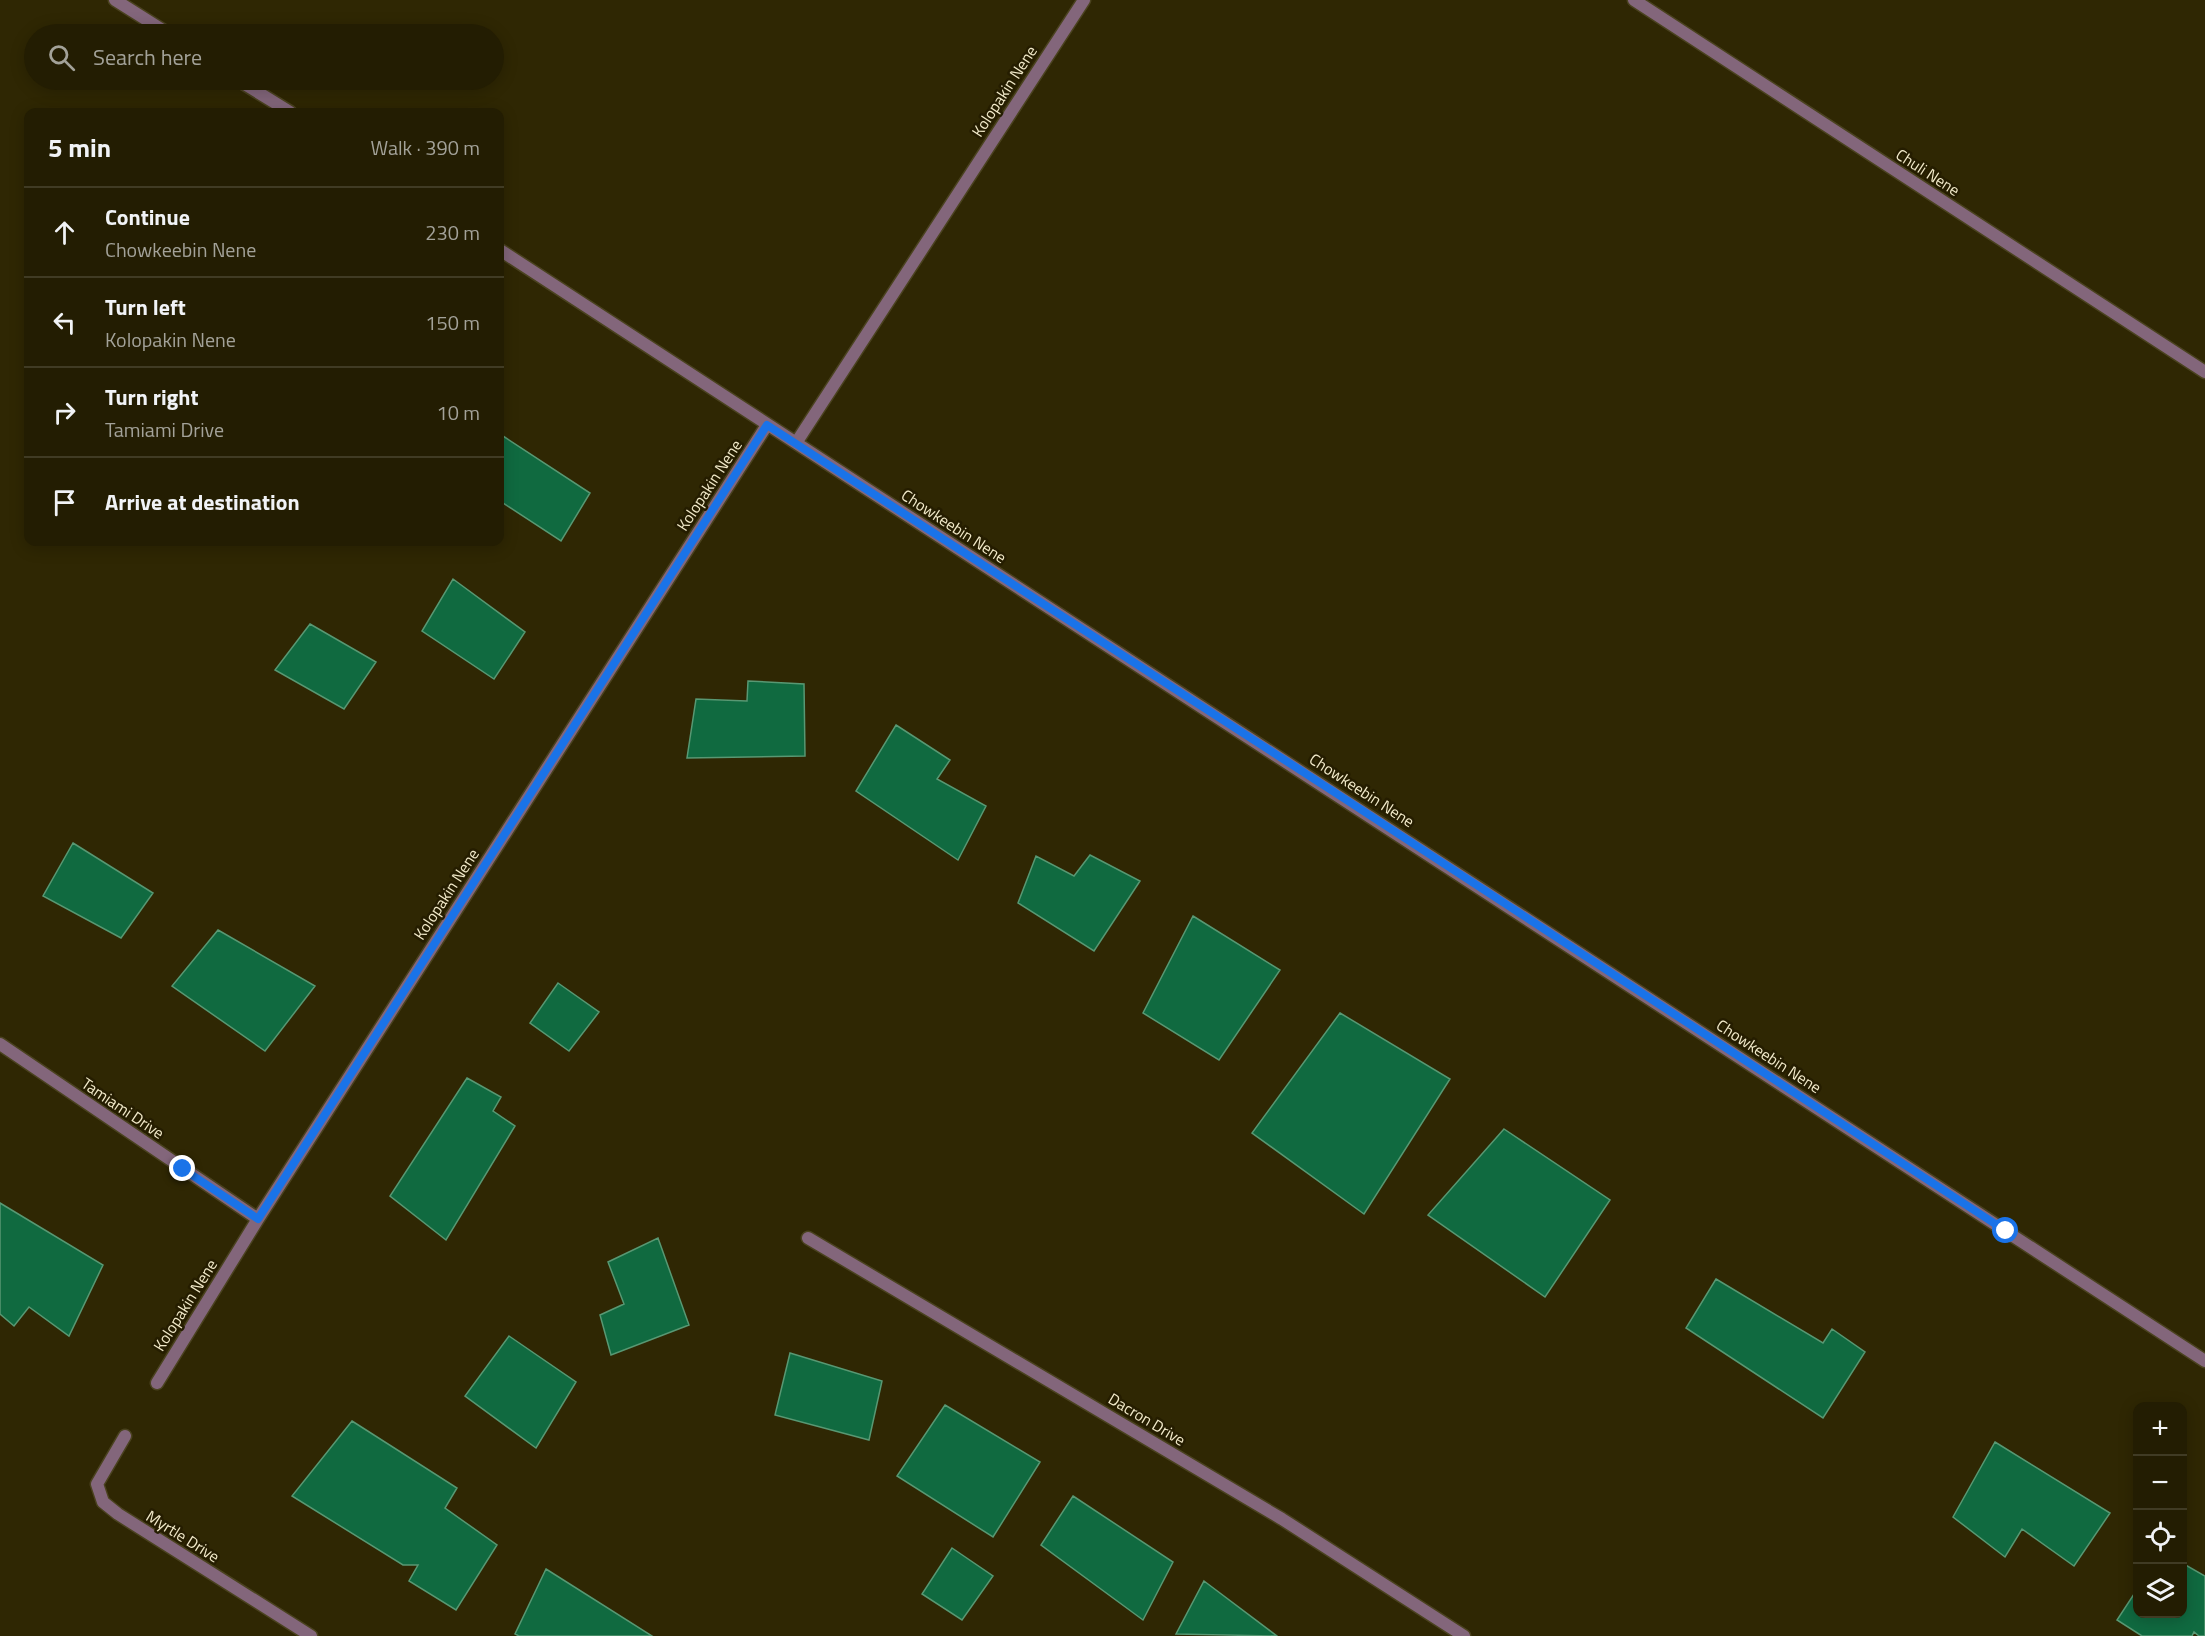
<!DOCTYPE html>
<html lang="en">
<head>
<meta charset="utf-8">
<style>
	:root { --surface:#231d02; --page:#2b260c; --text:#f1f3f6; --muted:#a3a299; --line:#403b24 }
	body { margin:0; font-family:"Titillium Web",sans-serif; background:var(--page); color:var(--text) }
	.controls { position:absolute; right:18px; bottom:18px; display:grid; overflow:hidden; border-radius:12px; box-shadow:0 3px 15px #0003 }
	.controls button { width:54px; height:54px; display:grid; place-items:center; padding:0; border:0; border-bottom:2px solid var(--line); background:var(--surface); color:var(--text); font:30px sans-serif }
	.stop { position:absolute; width:18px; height:18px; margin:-14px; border:4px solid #1a73e8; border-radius:50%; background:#fff }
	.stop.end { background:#1a73e8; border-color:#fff; box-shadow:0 2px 6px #0008 }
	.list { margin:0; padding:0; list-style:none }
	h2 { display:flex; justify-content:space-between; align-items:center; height:78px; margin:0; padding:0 24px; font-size:26px }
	h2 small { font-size:20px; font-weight:400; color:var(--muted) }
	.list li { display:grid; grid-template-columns:39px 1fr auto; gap:18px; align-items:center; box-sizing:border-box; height:90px; padding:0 24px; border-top:2px solid var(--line) }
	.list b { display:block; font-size:22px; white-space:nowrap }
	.list p { margin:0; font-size:20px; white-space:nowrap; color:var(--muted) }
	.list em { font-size:20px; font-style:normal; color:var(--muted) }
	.icon { flex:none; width:33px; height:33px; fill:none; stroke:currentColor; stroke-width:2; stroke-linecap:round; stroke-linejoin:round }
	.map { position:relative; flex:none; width:2205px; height:1636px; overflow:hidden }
	.search { position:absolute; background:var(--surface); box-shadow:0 3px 15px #0003; left:24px; top:24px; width:480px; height:66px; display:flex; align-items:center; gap:15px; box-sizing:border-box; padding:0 21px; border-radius:33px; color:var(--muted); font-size:22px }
	.panel { position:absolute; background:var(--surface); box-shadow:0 3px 15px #0003; left:24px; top:108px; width:480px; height:438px; border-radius:12px }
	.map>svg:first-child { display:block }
</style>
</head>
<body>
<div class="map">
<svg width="2205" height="1636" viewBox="0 0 2205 1636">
	<rect width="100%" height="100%" fill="#2f2703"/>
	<path fill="#106a40" stroke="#589873" stroke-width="1.5" d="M503 436 590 493 561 541 500 501V441Z
		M453 579 525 632 494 679 422 631Z
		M310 624 376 662 344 709 275 670Z
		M748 681 804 684 805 756 687 758 696 699 747 701Z
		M896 725 950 760 937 779 986 806 958 860 856 791Z
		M73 843 153 893 121 938 43 896Z
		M1090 855 1140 881 1094 951 1018 903 1036 856 1074 876Z
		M1193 916 1280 970 1219 1060 1143 1013Z
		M218 930 315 986 265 1051 172 986Z
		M558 983 599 1012 569 1051 530 1023Z
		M1340 1013 1450 1079 1364 1214 1252 1133Z
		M467 1078 501 1097 493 1111 515 1126 446 1240 390 1196Z
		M1504 1129 1610 1200 1545 1297 1428 1215Z
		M0 1203 103 1265 69 1336 29 1307 14 1326 0 1314Z
		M658 1238 689 1325 611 1355 600 1315 624 1304 608 1262Z
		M1716 1279 1823 1343 1832 1329 1865 1352 1823 1418 1686 1328Z
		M509 1336 576 1382 536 1448 465 1396Z
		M790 1353 882 1381 869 1440 775 1415Z
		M945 1405 1040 1462 993 1537 897 1476Z
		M352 1421 457 1488 445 1508 497 1545 456 1610 409 1581 418 1565H403L292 1496Z
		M1995 1442 2110 1513 2074 1566 2022 1529 2005 1557 1953 1517Z
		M1073 1496 1173 1562 1143 1620 1041 1545Z
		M952 1548 993 1576 962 1620 922 1594Z
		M2182 1563 2205 1576V1636H2199L2194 1632 2192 1636H2142L2117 1620 2138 1588V1614H2182Z
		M546 1569 652 1636H519L515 1634Z
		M1204 1581 1277 1636 1176 1634Z"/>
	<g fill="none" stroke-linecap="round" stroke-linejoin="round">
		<defs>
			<path id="street" d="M115 0 169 34
				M1634 0 2205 372
				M238 80 290 112
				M500 250 2205 1361
				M796 443 1084 0
				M0 1044 258 1219
				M808 1238 1282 1519 1464 1636
				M157 1383 258 1219 767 425
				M125 1436 97 1484 103 1502 118 1514 311 1636"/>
		</defs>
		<use href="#street" stroke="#4a421f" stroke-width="15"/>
		<use href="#street" stroke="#83667b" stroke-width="12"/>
	</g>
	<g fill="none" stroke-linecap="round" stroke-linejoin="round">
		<path stroke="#1a73e8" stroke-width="8" d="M183 1169 258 1219 767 425 1348 801 2006 1231"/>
	</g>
	<g text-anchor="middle" stroke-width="5" stroke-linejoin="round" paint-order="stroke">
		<g font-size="16" fill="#f2eac9" stroke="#251d00">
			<text transform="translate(1004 91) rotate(-57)" y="6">Kolopakin Nene</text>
			<text transform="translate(1928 172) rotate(33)" y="6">Chuli Nene</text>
			<text transform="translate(709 485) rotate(-57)" y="6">Kolopakin Nene</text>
			<text transform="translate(954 526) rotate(33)" y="6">Chowkeebin Nene</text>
			<text transform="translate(1362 790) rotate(33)" y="6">Chowkeebin Nene</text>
			<text transform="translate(446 894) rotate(-57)" y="6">Kolopakin Nene</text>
			<text transform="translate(1769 1056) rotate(33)" y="6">Chowkeebin Nene</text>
			<text transform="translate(123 1108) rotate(34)" y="6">Tamiami Drive</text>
			<text transform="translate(185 1305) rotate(-58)" y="6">Kolopakin Nene</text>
			<text transform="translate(1147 1419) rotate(31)" y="6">Dacron Drive</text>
			<text transform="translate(183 1536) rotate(32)" y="6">Myrtle Drive</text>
		</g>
	</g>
</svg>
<div class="controls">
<button>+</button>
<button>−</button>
<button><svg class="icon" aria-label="locate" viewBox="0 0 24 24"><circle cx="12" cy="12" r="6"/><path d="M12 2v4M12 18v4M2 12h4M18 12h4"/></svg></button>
<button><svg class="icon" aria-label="layers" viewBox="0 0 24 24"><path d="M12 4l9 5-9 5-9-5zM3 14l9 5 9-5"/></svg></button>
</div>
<div class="stop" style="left:2006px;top:1231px"></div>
<div class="stop end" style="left:183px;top:1169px"></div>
<div class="search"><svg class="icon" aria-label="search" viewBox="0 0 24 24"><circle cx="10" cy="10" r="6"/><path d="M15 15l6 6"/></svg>Search here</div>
<section class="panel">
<h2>5 min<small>Walk · 390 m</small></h2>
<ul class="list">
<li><svg class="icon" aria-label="ahead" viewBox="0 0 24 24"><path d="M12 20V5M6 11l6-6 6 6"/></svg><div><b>Continue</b><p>Chowkeebin Nene</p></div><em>230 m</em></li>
<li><svg class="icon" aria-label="left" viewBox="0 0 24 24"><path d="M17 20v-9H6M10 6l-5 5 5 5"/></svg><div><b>Turn left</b><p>Kolopakin Nene</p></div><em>150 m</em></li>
<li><svg class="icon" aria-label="right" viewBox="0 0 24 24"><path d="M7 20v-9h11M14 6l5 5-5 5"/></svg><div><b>Turn right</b><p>Tamiami Drive</p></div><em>10 m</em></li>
<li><svg class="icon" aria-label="arrive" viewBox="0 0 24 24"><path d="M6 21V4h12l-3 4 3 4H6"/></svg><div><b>Arrive at destination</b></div></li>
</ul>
</section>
</div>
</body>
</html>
